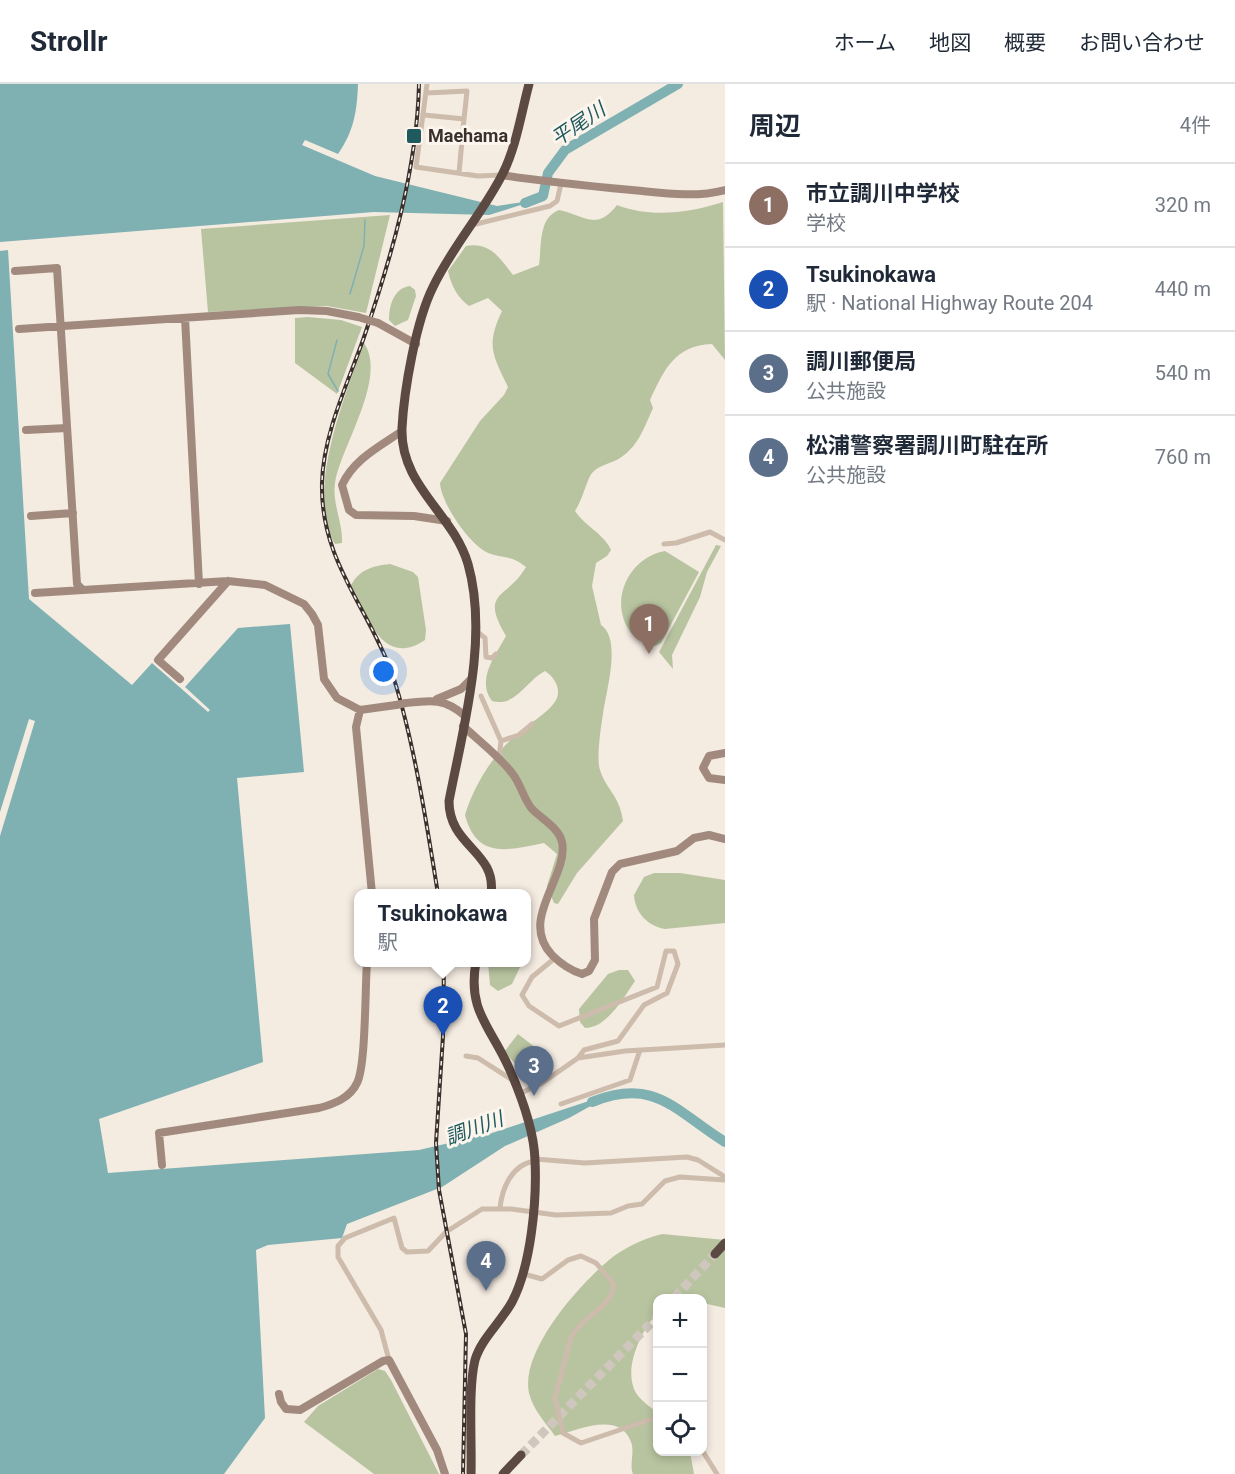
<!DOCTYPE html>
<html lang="ja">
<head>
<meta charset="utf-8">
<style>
	:root { --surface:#fff; --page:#f6f6f7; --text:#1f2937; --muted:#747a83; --line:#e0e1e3; --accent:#d93025 }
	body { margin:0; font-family:Roboto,"Noto Sans JP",sans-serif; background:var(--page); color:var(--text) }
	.controls { position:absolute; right:18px; bottom:18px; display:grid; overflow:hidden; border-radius:12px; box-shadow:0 3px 9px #0003 }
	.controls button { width:54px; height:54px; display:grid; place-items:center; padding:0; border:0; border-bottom:2px solid var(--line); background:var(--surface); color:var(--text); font:30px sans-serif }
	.you { position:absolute; left:384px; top:588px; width:21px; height:21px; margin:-15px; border:4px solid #fff; border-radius:50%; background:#1a73e8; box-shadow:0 0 0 9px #1a73e833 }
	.badge { display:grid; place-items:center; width:39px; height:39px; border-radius:50%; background:var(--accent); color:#fff; font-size:20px; font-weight:700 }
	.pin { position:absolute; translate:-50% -50px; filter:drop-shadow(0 2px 3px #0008) }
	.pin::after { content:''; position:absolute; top:32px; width:21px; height:18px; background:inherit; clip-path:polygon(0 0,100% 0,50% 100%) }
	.popup { position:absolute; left:354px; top:805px; width:177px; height:78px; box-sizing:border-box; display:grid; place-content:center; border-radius:12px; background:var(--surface); filter:drop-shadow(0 2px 4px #0005); font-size:20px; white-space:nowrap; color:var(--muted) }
	.popup b { font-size:22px; color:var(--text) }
	.popup::after { content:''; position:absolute; left:50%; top:100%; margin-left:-12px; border:12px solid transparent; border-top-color:var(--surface) }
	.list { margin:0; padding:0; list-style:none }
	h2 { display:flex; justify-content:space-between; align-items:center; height:78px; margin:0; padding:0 24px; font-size:26px }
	h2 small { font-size:20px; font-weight:400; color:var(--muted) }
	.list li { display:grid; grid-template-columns:39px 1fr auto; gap:18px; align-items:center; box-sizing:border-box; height:84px; padding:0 24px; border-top:2px solid var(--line) }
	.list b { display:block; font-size:22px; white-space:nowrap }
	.list p { margin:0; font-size:20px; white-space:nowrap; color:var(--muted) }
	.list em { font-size:20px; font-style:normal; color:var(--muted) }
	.icon { flex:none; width:33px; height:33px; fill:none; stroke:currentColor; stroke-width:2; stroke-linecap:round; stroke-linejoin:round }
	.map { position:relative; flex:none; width:725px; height:1390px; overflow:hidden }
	header { display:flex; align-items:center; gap:36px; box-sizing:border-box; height:84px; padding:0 30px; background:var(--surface); border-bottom:2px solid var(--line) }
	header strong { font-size:28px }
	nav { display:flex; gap:33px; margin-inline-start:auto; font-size:21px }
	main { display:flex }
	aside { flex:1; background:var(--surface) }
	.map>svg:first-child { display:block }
</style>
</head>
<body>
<header>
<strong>Strollr</strong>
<nav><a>ホーム</a><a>地図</a><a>概要</a><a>お問い合わせ</a></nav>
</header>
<main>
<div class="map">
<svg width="725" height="1390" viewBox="0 0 725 1390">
	<rect width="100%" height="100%" fill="#f4ebe1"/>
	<path fill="#b8c4a0" d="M723 118 725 276 712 260C675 261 664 286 650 316L653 324C645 342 638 363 620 374 611 380 600 380 592 389 587 395 583 415 575 427 585 442 604 450 611 466L607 472 596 479 592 502 601 541C622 555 606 607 603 630 601 642 596 675 600 686 606 706 619 710 623 737L577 789 558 820 554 819 547 802 557 770 544 759C508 766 477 776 465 731 475 699 493 671 518 649 529 639 551 628 557 614 561 603 553 592 545 587 527 596 515 624 492 617 476 596 495 572 506 552 479 506 507 516 526 483 511 471 507 475 491 470 471 464 441 419 440 399L480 337 504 311 508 303C492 270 486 261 502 227L488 214 469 222C457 213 451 201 448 187L466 162C490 158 499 173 513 191L539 181C542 161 538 134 559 126 584 131 596 148 617 121 650 134 690 129 723 118Z
		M390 131 366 229 327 222 208 228 201 145Z
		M410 202 415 206 416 212 408 236 395 242 389 236C389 221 394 204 410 202Z
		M308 233 341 236 362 243 337 310 295 279V234Z
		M364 259C388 294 340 364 335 399 332 420 343 438 342 459L335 460C304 410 346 309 364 259Z
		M716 461 721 462 707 488 700 513 672 571 673 585 659 568Z
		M665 467 699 488 661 559 655 562C650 560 641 558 637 555 605 526 625 474 665 467Z
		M390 480 413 488 418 493 426 546 425 556C382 585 367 531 351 501 360 485 373 482 390 480Z
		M654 789H680L725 796V839L665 845C648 842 635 829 634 811L644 793Z
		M488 879V878L522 879 512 900 498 907 490 901Z
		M619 886H628L635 897C624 913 607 944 585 944L580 938 579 925 608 890Z
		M518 950 536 964V976L531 981 520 985 504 968Z
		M662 1150 725 1156V1224L703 1219 702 1214H658L657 1229C642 1246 622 1285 636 1309 640 1316 651 1323 657 1329L658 1368H690L694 1390H633C629 1381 635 1368 631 1358 619 1326 577 1347 555 1352 546 1339 533 1326 529 1309 520 1267 579 1201 609 1176 625 1163 643 1155 662 1150Z
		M378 1285 385 1287 391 1296 439 1390H374L304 1338 318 1322Z"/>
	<path fill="#7fb0b2" d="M0 0H358C357 27 354 47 338 70L305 56 302 61 375 92 497 122 537 116 489 131 374 128 0 158Z
		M8 166 29 515 132 601 152 579 208 628 210 626 185 603 238 544 290 540 304 688 237 694 263 978 99 1035 108 1089 419 1066 492 1049 604 1012 605 1014 569 1034 505 1062 442 1103 347 1140 342 1154 268 1161 256 1166 265 1334 224 1390H0V167Z"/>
	<path fill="#f4ebe1" d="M29 635 35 637 0 752V728Z"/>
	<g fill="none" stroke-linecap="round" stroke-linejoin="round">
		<path stroke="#7fb0b2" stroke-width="1.5" d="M350 210 364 162 365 136
			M337 256 328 290 338 307"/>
		<path stroke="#7fb0b2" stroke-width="10" d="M525 119 543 112 548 89 565 66 678 0
			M592 1018C655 993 674 1026 725 1058"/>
		<path stroke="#cfc6bd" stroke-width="9" stroke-dasharray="9 4.5" stroke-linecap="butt" d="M674 1214 715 1170
			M521 1371 658 1232"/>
		<path stroke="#cdbbac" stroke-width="5" d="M427 0 416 83 478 92 502 91
			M424 31 464 35 467 7 426 9
			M459 89 464 35
			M472 141 550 122 557 117 561 100
			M664 460 676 459 710 448 725 456
			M476 547 485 554 486 573 492 574 496 570
			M481 612 501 657 499 674
			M501 657 519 651 532 640
			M466 972 478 974 514 997
			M578 974 625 967 725 961
			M519 1010 542 999 578 974 584 966 618 957 644 921 667 909 678 880 674 867H666L657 903 559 942 529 922 522 911 532 893 555 874
			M561 1020 630 996 640 966
			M535 1075 585 1079 687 1073 698 1076 725 1093
			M500 1124C502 1104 512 1080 535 1077
			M524 1190 542 1195 568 1176 581 1172 596 1179 613 1199C616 1221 580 1234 571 1253L555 1314 563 1349 581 1359 658 1333
			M389 1276 381 1246 338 1173V1162L345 1154 394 1134 402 1164 407 1168 428 1167 446 1148 482 1125H511L556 1131 611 1129 628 1122 642 1120 665 1097 680 1093 725 1096
			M702 1366 717 1390"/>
		<path stroke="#a18a7d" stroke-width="8" d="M502 91C546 98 589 102 632 106 663 109 695 114 725 106
			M15 187 57 184 77 500 83 506 228 497 265 501 304 520 312 530 318 541 324 595 337 614 360 626 396 621
			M185 234 199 500
			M378 239 416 260
			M19 245 299 226 327 227 358 233
			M26 346 67 344
			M402 347C379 363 354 375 342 401L349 426 356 431 414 432 447 437
			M31 432 73 429
			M35 509 83 506
			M180 595 158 576 228 497
			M437 615 461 605 472 594
			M406 619C431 616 445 614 465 632
			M360 626 356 643 372 810
			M463 642C479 657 498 671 512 689 521 700 523 714 532 725 542 735 559 744 562 758 569 793 518 835 552 871 561 880 569 886 582 890L589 887 595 876 594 835 612 788 620 780 677 767 694 754 709 751 725 755
			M725 669 709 672 703 684 709 694 725 696
			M162 1081 159 1049 319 1024C334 1020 350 1014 357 999 366 982 365 903 367 878
			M279 1310 281 1318 286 1325 300 1326 383 1277 389 1276 437 1366 445 1390"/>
		<path stroke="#5c4a42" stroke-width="9" d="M491 810C497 767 449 763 449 717 463 644 489 554 468 480 453 429 400 402 402 344 404 306 416 237 433 203 452 163 482 130 502 91 516 64 521 30 529 0
			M715 1170 725 1159
			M471 1390C472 1359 468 1304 475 1276 481 1255 501 1238 512 1218 531 1182 537 1117 535 1076 534 1045 521 1011 509 984 491 943 467 927 476 878
			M503 1390 521 1371"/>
		<defs>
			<path id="rail" d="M419 0C417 86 391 175 363 256 347 301 323 351 322 399 320 477 369 524 393 592 414 657 427 742 438 810
				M444 878 443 952 436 1059 439 1106 466 1250 463 1390"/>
		</defs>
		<use href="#rail" stroke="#3b302b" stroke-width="4"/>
		<use href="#rail" stroke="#fbf5ee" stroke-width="1.5" stroke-dasharray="4.5" stroke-linecap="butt"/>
		<path stroke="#a18a7d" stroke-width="8" d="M358 233 378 239
			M396 621 406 619"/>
	</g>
	<rect fill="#1f5a5e" stroke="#fbf5ee" stroke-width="2" x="406" y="44" width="16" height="16" rx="3"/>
	<g text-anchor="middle" stroke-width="6" stroke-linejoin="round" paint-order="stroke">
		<g font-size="18" font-weight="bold" fill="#3b302b" stroke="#fbf5ee" text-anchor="start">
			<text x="428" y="58">Maehama</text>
		</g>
		<g font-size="20" font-style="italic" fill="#1f5a5e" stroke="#fbf5ee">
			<text transform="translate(578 40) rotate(-34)" y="7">平尾川</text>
			<text transform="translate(474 1044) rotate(-20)" y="7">調川川</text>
		</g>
	</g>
</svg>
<div class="controls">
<button>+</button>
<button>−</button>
<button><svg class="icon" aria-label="locate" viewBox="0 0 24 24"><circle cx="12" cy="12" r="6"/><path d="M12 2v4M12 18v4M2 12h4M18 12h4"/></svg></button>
</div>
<div class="you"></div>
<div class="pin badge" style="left:649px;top:570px;background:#8d6e63">1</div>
<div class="pin badge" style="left:443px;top:952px;background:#1a4fb4">2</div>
<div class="popup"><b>Tsukinokawa</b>駅</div>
<div class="pin badge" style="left:534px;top:1012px;background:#5c6f8a">3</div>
<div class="pin badge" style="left:486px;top:1207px;background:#5c6f8a">4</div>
</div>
<aside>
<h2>周辺<small>4件</small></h2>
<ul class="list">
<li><span class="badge" style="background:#8d6e63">1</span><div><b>市立調川中学校</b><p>学校</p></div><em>320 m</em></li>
<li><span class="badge" style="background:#1a4fb4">2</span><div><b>Tsukinokawa</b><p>駅 · National Highway Route 204</p></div><em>440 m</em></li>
<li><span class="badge" style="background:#5c6f8a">3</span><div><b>調川郵便局</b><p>公共施設</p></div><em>540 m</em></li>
<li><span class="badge" style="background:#5c6f8a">4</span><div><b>松浦警察署調川町駐在所</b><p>公共施設</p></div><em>760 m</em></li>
</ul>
</aside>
</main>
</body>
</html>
